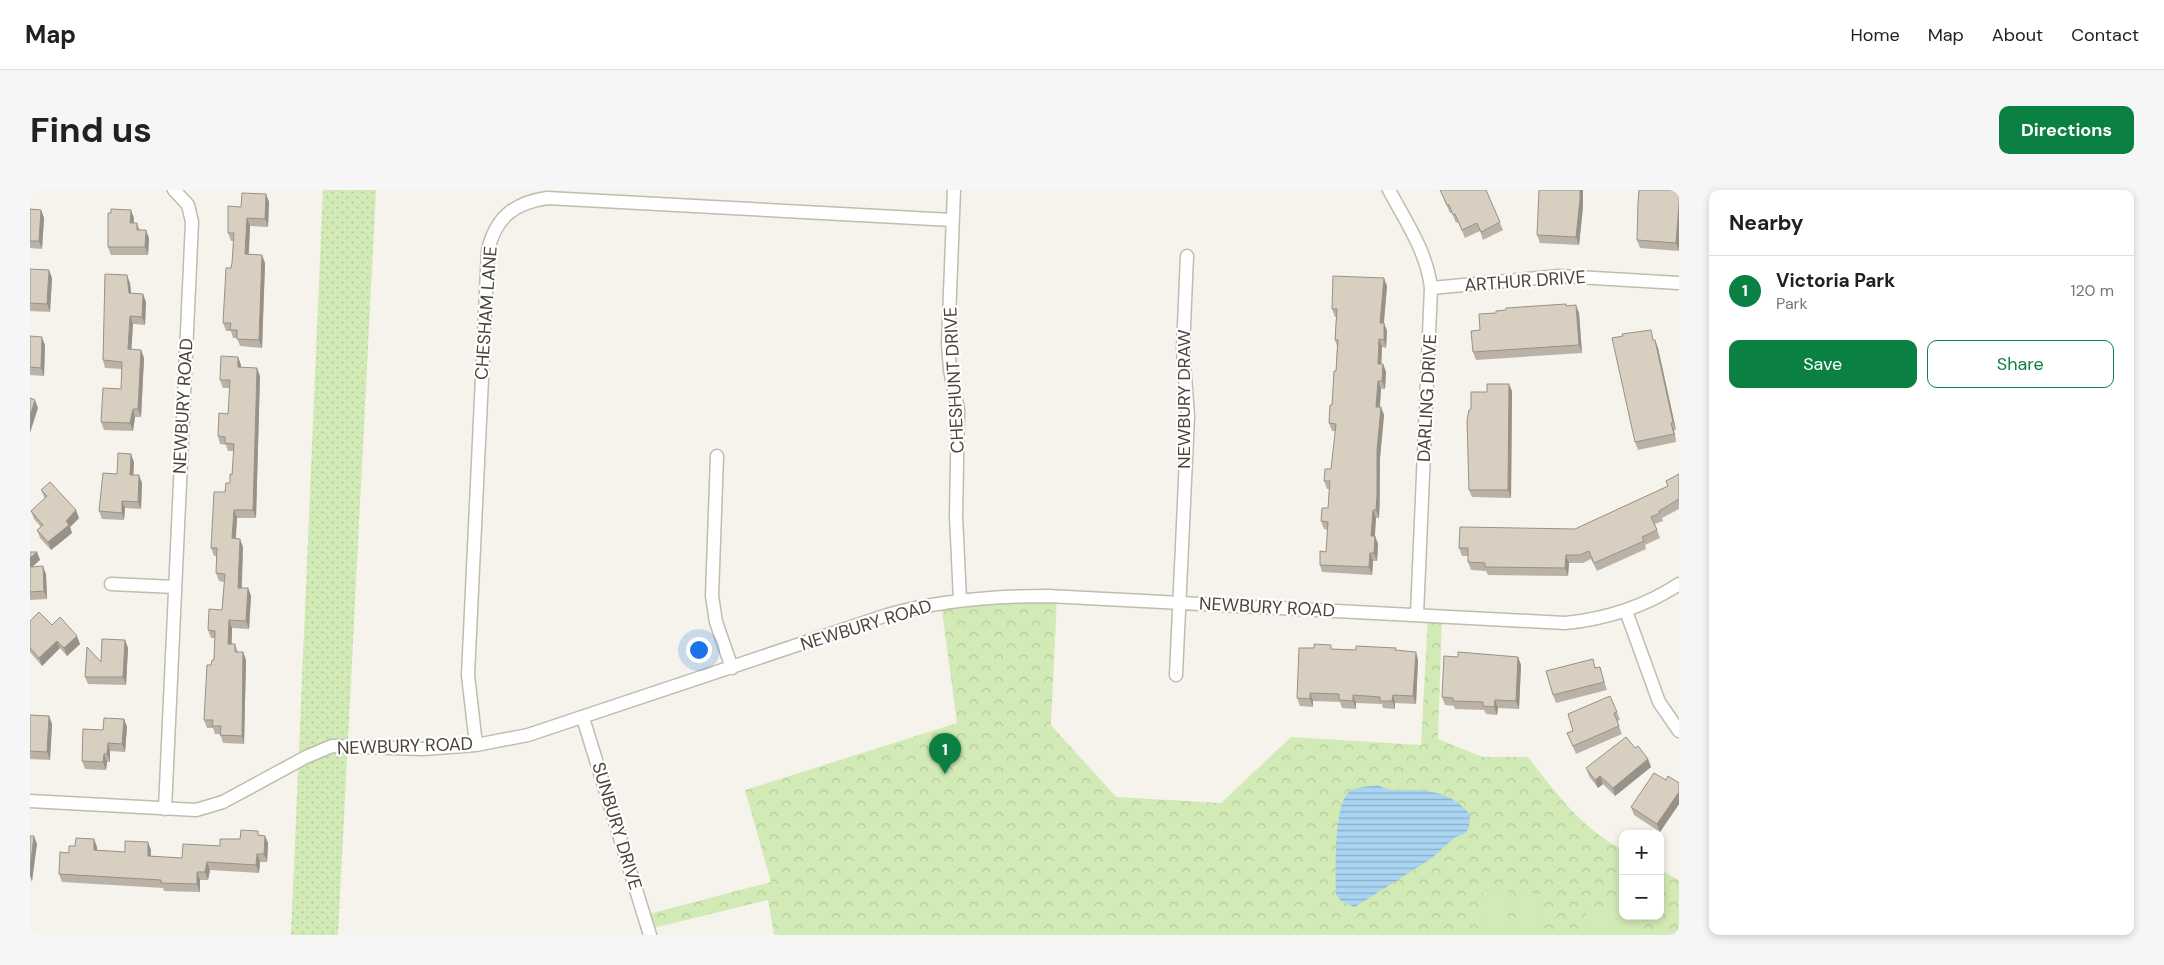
<!DOCTYPE html>
<html lang="en">
<head>
<meta charset="utf-8">
<style>
	:root { --surface:#fff; --page:#f6f6f6; --text:#202124; --muted:#757577; --line:#e0e0e0; --accent:#0b8043 }
	body { margin:0; font-family:"DM Sans",sans-serif; background:var(--page); color:var(--text) }
	.controls { position:absolute; right:15px; bottom:15px; display:grid; overflow:hidden; border-radius:10px; box-shadow:0 2px 8px #0003 }
	.controls button { width:45px; height:45px; display:grid; place-items:center; padding:0; border:0; border-bottom:1px solid var(--line); background:var(--surface); color:var(--text); font:25px sans-serif }
	.you { position:absolute; left:668px; top:459px; width:18px; height:18px; margin:-12px; border:4px solid #fff; border-radius:50%; background:#1a73e8; box-shadow:0 0 0 8px #1a73e833 }
	.badge { display:grid; place-items:center; width:32px; height:32px; border-radius:50%; background:var(--accent); color:#fff; font-size:16px; font-weight:700 }
	.pin { position:absolute; translate:-50% -41px; filter:drop-shadow(0 1px 2px #0008) }
	.pin::after { content:''; position:absolute; top:26px; width:18px; height:15px; background:inherit; clip-path:polygon(0 0,100% 0,50% 100%) }
	.list { margin:0; padding:0; list-style:none }
	h2 { display:flex; justify-content:space-between; align-items:center; height:65px; margin:0; padding:0 20px; font-size:21px }
	h2 small { font-size:16px; font-weight:400; color:var(--muted) }
	.list li { display:grid; grid-template-columns:32px 1fr auto; gap:15px; align-items:center; box-sizing:border-box; height:70px; padding:0 20px; border-top:1px solid var(--line) }
	.list b { display:block; font-size:19px; white-space:nowrap }
	.list p { margin:0; font-size:16px; white-space:nowrap; color:var(--muted) }
	.list em { font-size:16px; font-style:normal; color:var(--muted) }
	.actions { display:flex; gap:10px; padding:15px 20px }
	.actions a { flex:1; padding:11px 0; border:1px solid var(--accent); border-radius:10px; text-align:center; font-size:18px; color:var(--accent) }
	.actions .main { background:var(--accent); color:#fff }
	.map { position:relative; flex:none; width:1649px; height:745px; overflow:hidden; border-radius:10px }
	header { display:flex; align-items:center; gap:30px; box-sizing:border-box; height:70px; padding:0 25px; background:var(--surface); border-bottom:1px solid var(--line) }
	header strong { font-size:24px }
	nav { display:flex; gap:28px; margin-inline-start:auto; font-size:18px }
	.intro { display:flex; align-items:center; justify-content:space-between; box-sizing:border-box; height:120px; padding:0 30px }
	h1 { margin:0; font-size:35px }
	.button { padding:12px 22px; border-radius:10px; background:var(--accent); color:#fff; font-size:18px; font-weight:700 }
	main { display:flex; gap:30px; padding:0 30px }
	aside { flex:1; background:var(--surface); border-radius:10px; box-shadow:0 2px 8px #0003 }
	.map>svg:first-child { display:block }
</style>
</head>
<body>
<header>
<strong>Map</strong>
<nav><a>Home</a><a>Map</a><a>About</a><a>Contact</a></nav>
</header>
<div class="intro"><h1>Find us</h1><a class="button">Directions</a></div>
<main>
<div class="map">
<svg width="1649" height="745" viewBox="0 0 1649 745">
	<defs>
		<pattern id="grass-dots" width="8" height="8" patternUnits="userSpaceOnUse" patternTransform="scale(1.25)"><rect width="8" height="8" fill="#d2eab5"/><path d="M2 2h.1M6 6h.1" fill="none" stroke="#b6ca9c" stroke-width="1.8" stroke-linecap="round"/></pattern>
		<pattern id="park-crowns" width="20" height="18" patternUnits="userSpaceOnUse" patternTransform="scale(1.25)"><rect width="20" height="18" fill="#d2eab5"/><path d="M2 6a3 3 0 1 1 6 0M12 15a3 3 0 1 1 6 0" fill="none" stroke="#b6ca9c"/></pattern>
		<pattern id="water-rules" width="6" height="5" patternUnits="userSpaceOnUse" patternTransform="scale(1.25)"><rect width="6" height="5" fill="#a9d4f2"/><path d="M0 2.5h6" fill="none" stroke="#8caec5"/></pattern>
	</defs>
	<rect width="100%" height="100%" fill="#f6f3ec"/>
	<path fill="url(#grass-dots)" d="M293 0H346L308 745H261Z"/>
	<path fill="url(#park-crowns)" d="M1027 406 1021 535 1086 607 1191 613 1261 547 1391 555 1398 425 1412 426 1408 549 1453 567H1498C1526 603 1552 639 1593 660V726H1630V680L1649 690V745H744L738 710 619 739 615 725 741 692 715 600 927 533 911 413Z"/>
	<path fill="#d2eab5" d="M1453 701 1479 702 1477 745H1451Z
		M1488 702 1514 704 1512 745H1486Z
		M1556 717 1593 719V726H1608L1607 745H1555Z"/>
	<path fill="url(#water-rules)" d="M1348 595C1360 602 1370 600 1383 600 1405 600 1427 607 1440 625L1439 638 1435 643 1424 648 1402 668 1325 717 1311 711 1306 704C1306 683 1303 616 1319 602 1326 596 1339 597 1348 595Z"/>
	<g fill="none" stroke-linecap="round" stroke-linejoin="round">
		<defs>
			<path id="street" d="M924 0 918 154 920 180 928 220 926 326 930 410
				M1359 0C1376 32 1397 62 1401 98L1387 425
				M1401 98 1530 86 1649 93
				M687 266 682 406 686 432 702 478
				M81 394 145 397
				M1596 421 1629 512 1649 541
				M1146 485 1158 226 1153 159 1157 66
				M553 528 620 745
				M446 555 438 485 458 60C466 27 484 13 517 8L922 30
				M0 611 166 620 193 612 276 567 302 556 393 559 446 555 498 545 857 425C910 410 963 406 1018 406L1535 433C1576 429 1614 417 1649 394
				M135 619 162 32 158 15 144 0"/>
		</defs>
		<use href="#street" stroke="#c2bbae" stroke-width="15"/>
		<use href="#street" stroke="#fff" stroke-width="12"/>
	</g>
	<path fill="#bab2a6" d="M1410 0H1456L1473 40 1453 50 1450 41 1435 48 1428 32 1426 33 1422 23H1420Z
		M1649 0V61L1610 58 1607 50Z
		M236 4 239 12 238 37 220 36 219 64 235 73 232 158 210 156 207 148H203L201 141H196L193 133 201 78 202 73 204 51H201L198 43 211 17Z
		M1553 17 1549 55 1510 53 1507 45Z
		M0 19 11 20 14 28 12 59 0 58Z
		M104 28 103 33H107L110 40 119 48 118 65H81L78 57Z
		M0 79 22 88 20 122 0 121V125Z
		M100 93 101 103 116 112 115 135 103 134 101 159 111 160 114 168 111 227H105L103 241 74 240 71 232 91 199 92 179 75 178 73 170Z
		M1357 96 1354 133 1357 141 1356 158 1352 157 1351 174H1353L1356 182 1355 199H1351L1350 217 1354 225 1350 268V314L1349 328H1346L1345 346 1348 354 1347 371H1343L1342 385 1292 382 1290 375 1296 362 1298 340 1294 339 1291 331 1298 318 1299 299H1297L1294 291 1301 279 1306 241H1302L1299 233 1302 215 1306 181 1307 156 1305 150 1306 127H1305L1302 119Z
		M1536 116 1549 123 1552 163 1446 170 1443 162Z
		M0 146 15 155 14 186 0 185Z
		M1624 150H1625L1628 158 1646 240H1644L1646 252 1608 260 1605 252Z
		M208 167 211 175V177L230 186 226 328H207L206 348 213 357 212 398H218L221 406 219 439 202 438V454H205L208 462H213L216 470 214 554 193 553 190 544H185L183 538H177L174 530 181 475 184 470 185 448H181L178 440 192 420 194 392 189 391 186 383 187 366H184L181 358 195 302 200 293 202 285 204 261H198L196 255 190 254 188 246 198 224 200 198H193L190 190Z
		M1482 201 1481 308 1442 307 1439 300 1441 219Z
		M104 272 103 285 112 293 111 319 95 318 94 330 72 329 69 321 87 284Z
		M1649 284V319L1632 328 1633 331 1625 334 1630 348 1615 355 1616 359 1567 381 1561 369 1553 373H1539L1538 386 1458 385 1456 381 1441 380 1438 372V366H1432L1429 358 1545 339 1638 296 1636 291Z
		M11 300 49 328 40 337 42 343 21 360 10 348 7 340 11 337 4 329 1 321 15 309Z
		M0 362H7L10 370 2 376 16 384 17 409 0 410Z
		M0 431 22 435 50 454 37 466 30 458 12 476 0 462Z
		M95 450 98 458 96 495 58 494 55 487Z
		M1366 458V460L1388 470 1386 514 1365 513V519L1353 518 1352 514 1326 513V519L1312 518 1310 512 1283 511V517L1270 516 1267 508 1302 459 1326 460Z
		M1428 467H1488L1491 475 1489 519 1468 518 1467 525 1456 524 1454 520 1425 519 1424 516 1415 515 1412 507Z
		M1566 477H1570L1577 500 1526 513 1523 505Z
		M1587 522 1590 530 1587 531 1592 544 1546 564 1537 543Z
		M0 525 19 526 22 534 20 570 0 569Z
		M94 529 97 537 95 562 80 561V572H77L76 580 55 579 52 571Z
		M1605 558 1618 569 1621 577 1585 606 1573 594 1568 598 1559 586 1556 578Z
		M1636 590 1649 593V614L1630 642 1604 625 1601 617Z
		M230 645 235 646 238 653 237 672H230L229 683 180 680 178 690H170V702L134 701 133 698 32 692 29 684 39 663 45 656 64 649 67 657V660L95 662 121 660V666L152 668 210 649Z"/>
	<path fill="#979187" d="M1550 0H1553V17L1549 55 1546 47Z
		M236 4 239 12 238 37 235 29Z
		M1649 14V60L1646 53Z
		M11 20 14 28 12 59 9 51Z
		M101 20 104 28 103 41 100 33Z
		M217 28 220 36 218 72 215 64Z
		M116 40 119 48 118 65 115 57Z
		M232 65 235 73 232 158 229 150Z
		M19 80 22 88 20 122 17 114Z
		M97 85 100 93 102 111 99 103Z
		M1354 88 1357 96 1353 140 1350 133Z
		M113 104 116 112 115 135 112 127Z
		M1546 115 1549 123 1552 163 1549 155Z
		M100 126 103 134 101 167 98 159Z
		M1354 133 1357 141 1356 158 1354 150Z
		M12 147 15 155 14 186 11 178Z
		M1349 149 1352 157 1351 182 1348 174Z
		M1625 150 1628 158 1646 240 1643 232Z
		M111 160 114 168 111 227 108 219Z
		M208 167 211 175 210 185 208 177Z
		M1353 174 1356 182 1355 199 1352 191Z
		M227 178 230 186 226 328 223 320Z
		M1348 191 1351 199 1349 225 1346 217Z
		M1479 194 1482 201 1481 308 1478 300Z
		M5 210 8 218 0 243V226Z
		M1351 217 1354 225 1350 268 1349 328 1346 320 1347 260Z
		M103 219 105 227 103 241 100 233Z
		M1641 233 1644 240 1646 252 1644 244Z
		M101 264 104 272 103 292 100 285Z
		M109 285 112 293 111 319 108 312Z
		M92 311 95 318 94 330 92 323Z
		M46 320 49 328 40 337 42 343 21 360 18 352Z
		M204 320 207 328 205 356 202 348Z
		M1343 320 1346 328 1344 354 1341 346Z
		M1345 346 1348 354 1347 371 1344 363Z
		M210 349 213 357 211 406 208 398Z
		M7 362 10 370 0 379V368Z
		M1340 363 1343 371 1342 385 1339 377Z
		M1536 365 1539 373 1538 386 1535 378Z
		M13 376 16 384 17 409 14 401Z
		M218 398 221 406 219 439 216 431Z
		M199 430 202 438 201 462 198 454Z
		M47 446 50 454 37 466 34 458Z
		M95 450 98 458 96 495 93 487Z
		M27 451 30 458 12 476 9 468Z
		M213 462 216 470 214 554 212 546Z
		M1386 462 1388 470 1386 514 1383 506Z
		M1488 467 1491 475 1489 519 1486 511Z
		M1280 503 1283 511V517L1280 509Z
		M1323 505 1326 513V519L1323 511Z
		M1363 505 1365 513V519L1362 511Z
		M1465 510 1468 518 1467 525 1464 517Z
		M19 526 22 534 20 570 17 562Z
		M94 529 97 537 95 562 92 554Z
		M78 553 80 561V572L77 564Z
		M74 564 77 572 76 580 73 572Z
		M1618 569 1621 577 1585 606 1583 598Z
		M1570 586 1573 594 1568 598 1565 590Z
		M1649 602V614L1630 642 1627 634Z
		M4 646 7 654 2 692 0 686V679Z
		M235 646 238 653 237 672 234 664Z
		M64 649 67 657V667L64 660Z
		M118 652 121 660 120 674 118 666Z
		M227 664 230 672 229 683 226 675Z
		M177 672 180 680 178 690 175 682Z
		M167 682 170 690V702L167 694Z"/>
	<path fill="#d8cfc1" stroke="#979187" d="M1410 0H1456L1470 32 1451 42 1447 33 1432 40 1425 24 1423 25 1419 15H1417Z
		M1509 0H1550V9L1546 47 1507 45Z
		M1609 0H1649V14L1646 53 1607 50 1608 13Z
		M212 3 236 4 235 29 217 28 215 64 232 65 229 150 207 149V140H200L201 133H193L196 78H201L202 73 204 43H198V16L211 17Z
		M0 19 11 20 9 51H0Z
		M81 19 101 20 100 33H107V40H116L115 57H78V23H81Z
		M0 79 19 80 17 114 0 113Z
		M75 84 97 85 99 103 113 104 112 127 100 126 98 159 111 160 108 219H103L100 233 71 232 73 198 91 199 92 172 73 170Z
		M1303 86 1354 88 1350 133H1354V150L1349 149 1348 174H1353L1352 191H1348L1346 217H1351L1347 260V306L1346 320H1343L1341 346H1345L1344 363H1340L1339 377 1290 375V361L1296 362 1298 332 1291 331 1292 318H1298L1300 291H1294L1295 279H1301L1306 234 1299 233 1300 215H1302L1304 181H1306L1308 150H1305L1307 119H1302Z
		M1536 114V116L1546 115 1549 155 1443 162 1441 141 1450 140 1449 124 1466 123V121L1476 120V118Z
		M1621 140 1623 150H1625L1643 232 1641 233 1644 244 1605 252 1582 148 1593 146 1592 144Z
		M0 146 12 147 11 178 0 177Z
		M191 166 208 167V177L227 178 223 320H204L202 348 210 349 208 398H218L216 431 199 430 198 454H205V462H213L212 546 190 545 191 536H182L183 530H174L177 475H181L182 470H184L185 441 178 440 179 419 192 420 195 384 186 383 187 358H181L184 302H195L196 293H200V284L202 285 204 254 195 253V247L188 246 189 223 198 224 200 190H190Z
		M1457 194H1479L1478 300H1439L1437 231 1439 220 1441 219V202H1457Z
		M0 208 5 210 0 226Z
		M88 263 101 264 100 285H109L108 312 92 311V323L69 321 73 283 87 284Z
		M1649 284V309L1629 321 1630 323 1621 327 1627 340 1612 347 1614 351 1564 373 1559 361 1550 365H1536L1535 378 1455 377V373L1438 372V358H1429L1430 337 1545 339 1638 296 1636 291Z
		M20 292 46 320 36 331 39 335 18 352 7 340 13 335 1 321 17 306 11 300Z
		M0 362H7L0 368Z
		M13 376 14 401 0 402V377Z
		M9 422 22 435 30 427 47 446 34 458 27 451 9 468 0 458V431Z
		M72 449 95 450 93 487H55L57 457 71 472Z
		M1284 454 1301 455V459L1326 460V456L1366 458 1365 460 1386 462 1383 506 1363 505 1362 511H1350V507L1323 505V511L1309 510V504L1280 503V509L1267 508 1269 458H1284Z
		M1428 462 1488 467 1486 511 1465 510 1464 517 1453 516V512L1423 511V508L1412 507 1414 466 1428 467Z
		M1563 469 1565 478 1570 477 1574 492 1523 505 1516 481Z
		M1580 506 1587 522 1584 523 1589 536 1543 556 1537 543 1543 541 1538 524Z
		M0 525 19 526 17 562 0 561Z
		M74 528 94 529 92 554 78 553 77 564H74L73 572 52 571 53 539 73 540Z
		M1596 547 1605 558 1608 556 1618 569 1583 598 1570 586 1565 590 1556 578Z
		M1624 583 1636 590 1638 586 1649 593V602L1627 634 1601 617Z
		M211 640 228 641V645L235 646 234 664H227L226 675 177 672 175 682H167V694L131 693V690L29 684 30 662 39 663V656H45L46 648 64 649V660L95 662V651L118 652V666L152 668 153 654 190 656V649H210Z
		M0 646H4L0 679Z"/>
	<g text-anchor="middle" stroke-width="4.5" stroke-linejoin="round" paint-order="stroke">
		<g font-size="18" fill="#4b4439" stroke="#fff">
			<text transform="translate(1495 91) rotate(-4)" y="6">ARTHUR DRIVE</text>
			<text transform="translate(456 123) rotate(-86)" y="6">CHESHAM LANE</text>
			<text transform="translate(924 190) rotate(-93)" y="6">CHESHUNT DRIVE</text>
			<text transform="translate(1397 208) rotate(-87)" y="6">DARLING DRIVE</text>
			<text transform="translate(1154 209) rotate(-90)" y="6">NEWBURY DRAW</text>
			<text transform="translate(153 216) rotate(-87)" y="6">NEWBURY ROAD</text>
			<text transform="translate(1237 417) rotate(3)" y="6">NEWBURY ROAD</text>
			<text transform="translate(836 435) rotate(-17)" y="6">NEWBURY ROAD</text>
			<text transform="translate(375 556) rotate(-2)" y="6">NEWBURY ROAD</text>
			<text transform="translate(587 636) rotate(73)" y="6">SUNBURY DRIVE</text>
		</g>
	</g>
</svg>
<div class="controls">
<button>+</button>
<button>−</button>
</div>
<div class="you"></div>
<div class="pin badge" style="left:915px;top:584px">1</div>
</div>
<aside>
<h2>Nearby<small></small></h2>
<ul class="list">
<li><span class="badge">1</span><div><b>Victoria Park</b><p>Park</p></div><em>120 m</em></li>
</ul>
<div class="actions"><a class="main">Save</a><a>Share</a></div>
</aside>
</main>
</body>
</html>
